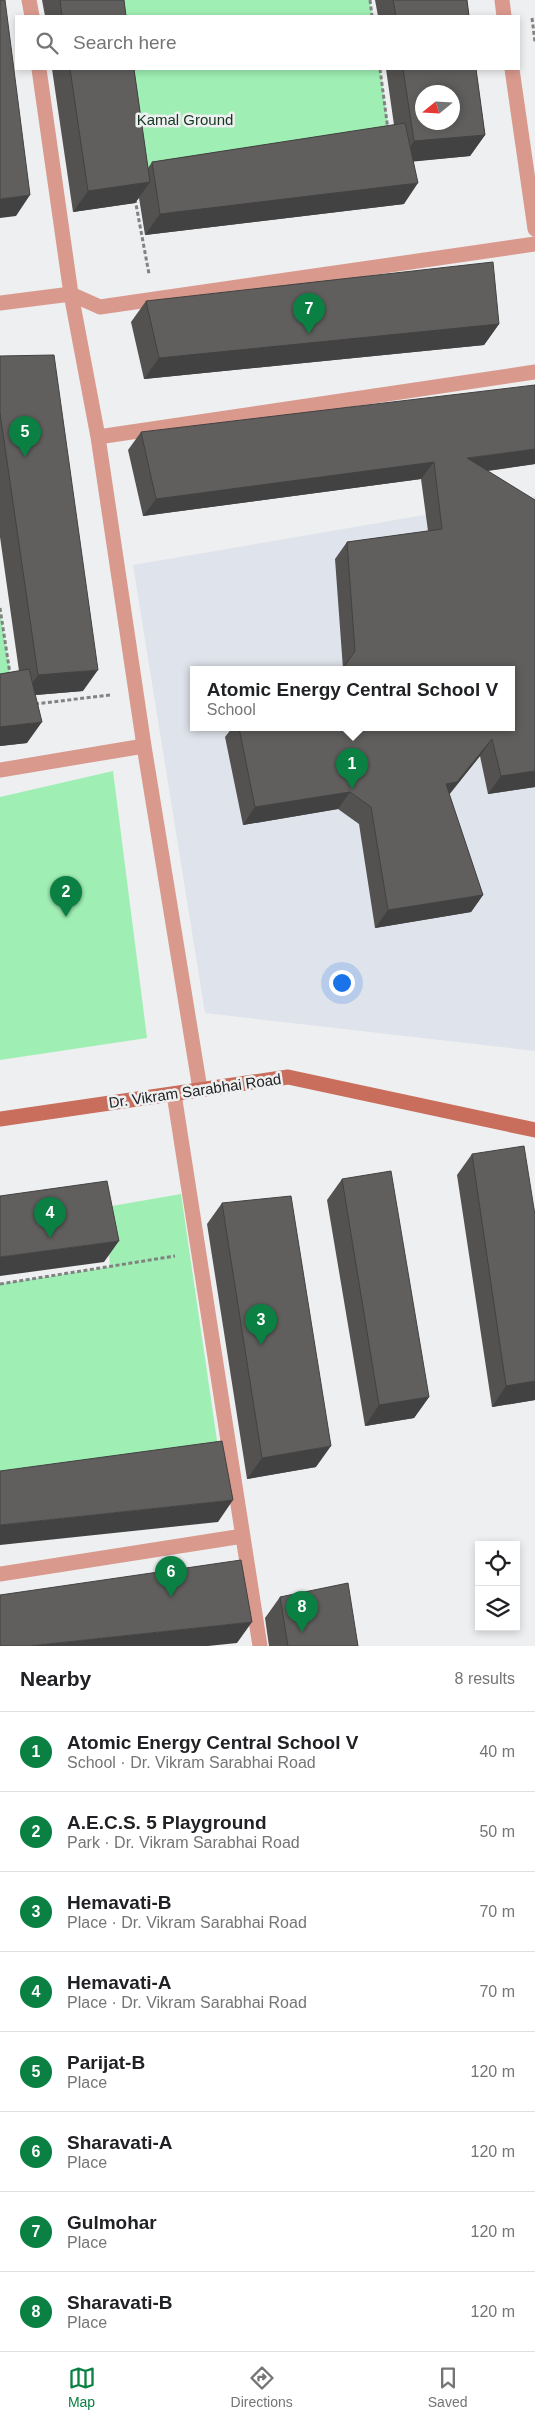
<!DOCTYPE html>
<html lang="en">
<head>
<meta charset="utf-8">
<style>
	:root { --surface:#fff; --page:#f6f6f6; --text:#202124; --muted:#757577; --line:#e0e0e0; --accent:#0b8043 }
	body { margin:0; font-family:Arial,sans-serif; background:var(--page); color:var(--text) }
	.controls { position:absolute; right:15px; bottom:15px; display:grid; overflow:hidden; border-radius:0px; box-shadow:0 2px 8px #0003 }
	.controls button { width:45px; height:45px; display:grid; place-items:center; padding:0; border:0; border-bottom:1px solid var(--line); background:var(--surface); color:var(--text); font:25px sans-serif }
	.compass { position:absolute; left:415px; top:85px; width:45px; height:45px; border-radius:50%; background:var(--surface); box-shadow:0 2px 8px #0003; rotate:252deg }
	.you { position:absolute; left:341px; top:982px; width:18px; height:18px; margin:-12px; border:4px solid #fff; border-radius:50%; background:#1a73e8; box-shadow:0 0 0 8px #1a73e833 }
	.badge { display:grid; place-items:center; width:32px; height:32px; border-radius:50%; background:var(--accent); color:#fff; font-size:16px; font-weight:700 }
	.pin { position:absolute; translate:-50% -41px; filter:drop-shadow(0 1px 2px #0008) }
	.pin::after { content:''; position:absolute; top:26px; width:18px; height:15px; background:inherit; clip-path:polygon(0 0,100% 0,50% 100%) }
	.popup { position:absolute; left:190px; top:666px; width:325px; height:65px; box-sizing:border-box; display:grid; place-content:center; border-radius:0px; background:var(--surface); filter:drop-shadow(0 1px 4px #0005); font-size:16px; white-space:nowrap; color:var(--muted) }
	.popup b { font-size:19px; color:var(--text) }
	.popup::after { content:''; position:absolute; left:50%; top:100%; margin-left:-10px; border:10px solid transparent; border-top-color:var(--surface) }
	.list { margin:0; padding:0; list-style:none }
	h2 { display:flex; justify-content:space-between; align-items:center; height:65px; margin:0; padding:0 20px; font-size:21px }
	h2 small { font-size:16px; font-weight:400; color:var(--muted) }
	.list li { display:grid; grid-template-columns:32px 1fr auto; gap:15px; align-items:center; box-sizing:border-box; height:80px; padding:0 20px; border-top:1px solid var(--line) }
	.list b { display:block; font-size:19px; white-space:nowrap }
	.list p { margin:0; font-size:16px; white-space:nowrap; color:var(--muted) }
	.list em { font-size:16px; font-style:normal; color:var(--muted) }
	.icon { flex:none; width:28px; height:28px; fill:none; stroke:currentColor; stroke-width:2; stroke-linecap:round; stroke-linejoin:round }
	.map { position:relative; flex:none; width:535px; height:1646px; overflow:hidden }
	.search { position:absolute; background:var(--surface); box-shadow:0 2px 8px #0003; left:15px; right:15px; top:15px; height:55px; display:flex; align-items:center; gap:12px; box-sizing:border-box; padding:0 18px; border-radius:0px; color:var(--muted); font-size:19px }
	.sheet { height:705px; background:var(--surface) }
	nav { display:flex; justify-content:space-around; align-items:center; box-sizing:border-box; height:70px; border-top:1px solid var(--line); background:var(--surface); font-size:14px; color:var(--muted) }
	nav a { display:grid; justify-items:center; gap:2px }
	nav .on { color:var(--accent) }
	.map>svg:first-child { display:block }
</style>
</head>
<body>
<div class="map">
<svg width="535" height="1646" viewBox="0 0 535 1646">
	<rect width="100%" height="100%" fill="#eeeff0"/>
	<path fill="#dfe3eb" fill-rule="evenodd" d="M535 496V1051L205 1013 133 565ZM193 670H511V728H193Z"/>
	<path fill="#9fefb4" d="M116 0H370L372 16H118Z
		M126 69H380L390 139 141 178Z
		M0 611 12 684 0 686Z
		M113 771 147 1038 0 1060V797Z
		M181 1194 219 1454 0 1484V1284L110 1267 106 1207Z"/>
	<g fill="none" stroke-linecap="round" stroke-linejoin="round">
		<path stroke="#828283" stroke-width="3" stroke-dasharray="4 2.5" stroke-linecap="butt" d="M370 0 372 16
			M532 18 535 42
			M380 69 388 130
			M135 199 149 274
			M0 608 10 674
			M35 704 110 695
			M0 1284 175 1256"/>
		<path stroke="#d9998d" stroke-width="15" d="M29 0 32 16
			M502 0 504 16
			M39 69 71 294 98 437 144 746 200 1089
			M512 69 535 229
			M0 303 71 294 100 307 535 244
			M98 437 535 372
			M0 770 144 746
			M174 1094 260 1646
			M0 1574 243 1536"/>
		<path stroke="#c96d5c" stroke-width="15" d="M0 1119 288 1077 535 1130"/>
	</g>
	<path fill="#535251" d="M42 0H124L126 16H45Z
		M375 0H467L469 16H378Z
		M52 69H134L148 168 152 162 394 125 386 69H476L485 135 470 156 414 161 404 204 145 235 139 198 135 203 73 212Z
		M146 301 499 324 484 345 144 379 131 322Z
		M0 356 83 691 36 695 27 743 0 746V674L19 671 0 537Z
		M141 432 535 464 488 471 535 787 488 794 480 756 449 794 483 895 471 912 375 928 359 824 338 809 243 825 225 737 232 728H511L343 669 335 559 347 542 428 531 421 479 143 516 128 450Z
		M472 1154 535 1400 492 1407 457 1175Z
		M342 1179 429 1397 414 1418 365 1426 327 1200Z
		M222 1203 316 1467 247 1479 207 1224Z
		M280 1597 358 1646H269L265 1618Z"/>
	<path fill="#434242" d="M485 135 470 156 399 163 414 141Z
		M150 182 135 203 73 212 88 191Z
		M418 183 404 204 145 235 160 214Z
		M30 195 16 216 0 218V199Z
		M499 324 484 345 144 379 159 358Z
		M535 449V464L455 475 467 458Z
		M434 462 421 479 143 516 156 499Z
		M98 670 83 691 23 696 38 675Z
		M42 722 27 743 0 746V727Z
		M492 739 480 756 445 800 446 784Z
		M535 771V787L488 794 501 776Z
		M350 792 338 809 243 825 255 807Z
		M483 895 471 912 375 928 388 910Z
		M119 1241 104 1262 0 1276V1257Z
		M535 1381V1400L492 1407 506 1386Z
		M429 1397 414 1418 365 1426 379 1405Z
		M331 1446 316 1467 247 1479 262 1458Z
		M233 1500 218 1522 0 1545V1525Z
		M252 1622 237 1643 208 1646H29Z"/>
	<path fill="#605f5e" stroke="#434242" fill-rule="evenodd" d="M0 0H5L30 195 0 199Z
		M60 0H124L126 16H62Z
		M393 0H467L469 16H396Z
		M70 69H134L150 182 88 191Z
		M403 69H476L485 135 414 141ZM422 92H452V122H422Z
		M405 123 418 183 160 214 152 162Z
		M493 262 499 324 159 358 146 301Z
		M54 355 98 670 38 675 0 413V356Z
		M535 385V449L467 458 535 500V771L501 776 492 739 457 782 446 784 483 895 388 910 371 807 350 792 255 807 239 728H511V670H342L355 651 347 542 442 529 434 462 156 499 141 432Z
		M29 669 42 722 0 727V674Z
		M524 1146 535 1215V1381L506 1386 472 1154Z
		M391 1171 429 1397 379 1405 342 1179Z
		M107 1181 119 1241 0 1257V1196Z
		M291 1196 331 1446 262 1458 222 1203Z
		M222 1441 233 1500 0 1525V1471Z
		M241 1560 252 1622 29 1646H0V1595Z
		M348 1583 358 1646H288L280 1597Z"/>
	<g text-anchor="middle" stroke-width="5" stroke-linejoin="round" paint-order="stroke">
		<g font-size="15" fill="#14371f" stroke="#eeeff0">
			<text x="185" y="125">Kamal Ground</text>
		</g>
		<g font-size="15" fill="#232324" stroke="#eeeff0">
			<text transform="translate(195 1091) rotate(-8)" y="5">Dr. Vikram Sarabhai Road</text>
		</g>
	</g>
</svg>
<div class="controls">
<button><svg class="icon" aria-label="locate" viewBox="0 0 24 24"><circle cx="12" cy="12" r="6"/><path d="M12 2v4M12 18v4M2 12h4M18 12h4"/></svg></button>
<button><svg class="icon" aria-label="layers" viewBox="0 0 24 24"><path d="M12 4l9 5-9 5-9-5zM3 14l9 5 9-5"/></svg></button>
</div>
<svg class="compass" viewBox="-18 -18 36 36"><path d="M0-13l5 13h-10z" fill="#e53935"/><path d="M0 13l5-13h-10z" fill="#757577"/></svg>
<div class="you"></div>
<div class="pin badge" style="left:352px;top:789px">1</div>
<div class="popup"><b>Atomic Energy Central School V</b>School</div>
<div class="pin badge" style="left:66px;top:917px">2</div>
<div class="pin badge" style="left:261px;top:1345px">3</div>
<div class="pin badge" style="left:50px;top:1238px">4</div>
<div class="pin badge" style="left:25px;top:457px">5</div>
<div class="pin badge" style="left:171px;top:1597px">6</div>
<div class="pin badge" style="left:309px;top:334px">7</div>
<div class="pin badge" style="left:302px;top:1632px">8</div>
<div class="search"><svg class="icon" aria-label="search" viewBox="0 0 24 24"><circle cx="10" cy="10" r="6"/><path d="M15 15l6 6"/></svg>Search here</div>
</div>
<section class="sheet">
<h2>Nearby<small>8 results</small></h2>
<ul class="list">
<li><span class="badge">1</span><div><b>Atomic Energy Central School V</b><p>School · Dr. Vikram Sarabhai Road</p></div><em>40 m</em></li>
<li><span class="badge">2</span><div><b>A.E.C.S. 5 Playground</b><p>Park · Dr. Vikram Sarabhai Road</p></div><em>50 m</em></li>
<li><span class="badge">3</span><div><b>Hemavati-B</b><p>Place · Dr. Vikram Sarabhai Road</p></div><em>70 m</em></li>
<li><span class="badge">4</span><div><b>Hemavati-A</b><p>Place · Dr. Vikram Sarabhai Road</p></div><em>70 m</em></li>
<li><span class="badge">5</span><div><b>Parijat-B</b><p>Place</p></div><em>120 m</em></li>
<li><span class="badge">6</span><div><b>Sharavati-A</b><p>Place</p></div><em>120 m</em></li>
<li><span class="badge">7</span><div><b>Gulmohar</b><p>Place</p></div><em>120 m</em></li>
<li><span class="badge">8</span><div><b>Sharavati-B</b><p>Place</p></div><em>120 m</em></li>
</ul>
</section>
<nav>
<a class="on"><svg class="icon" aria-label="map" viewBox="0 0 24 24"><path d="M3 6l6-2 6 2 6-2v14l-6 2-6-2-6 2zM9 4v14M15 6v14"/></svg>Map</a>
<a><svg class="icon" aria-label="directions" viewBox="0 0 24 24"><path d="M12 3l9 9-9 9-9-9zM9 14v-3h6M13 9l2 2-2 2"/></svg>Directions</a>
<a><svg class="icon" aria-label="saved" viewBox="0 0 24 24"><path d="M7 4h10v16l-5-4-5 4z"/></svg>Saved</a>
</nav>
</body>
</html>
